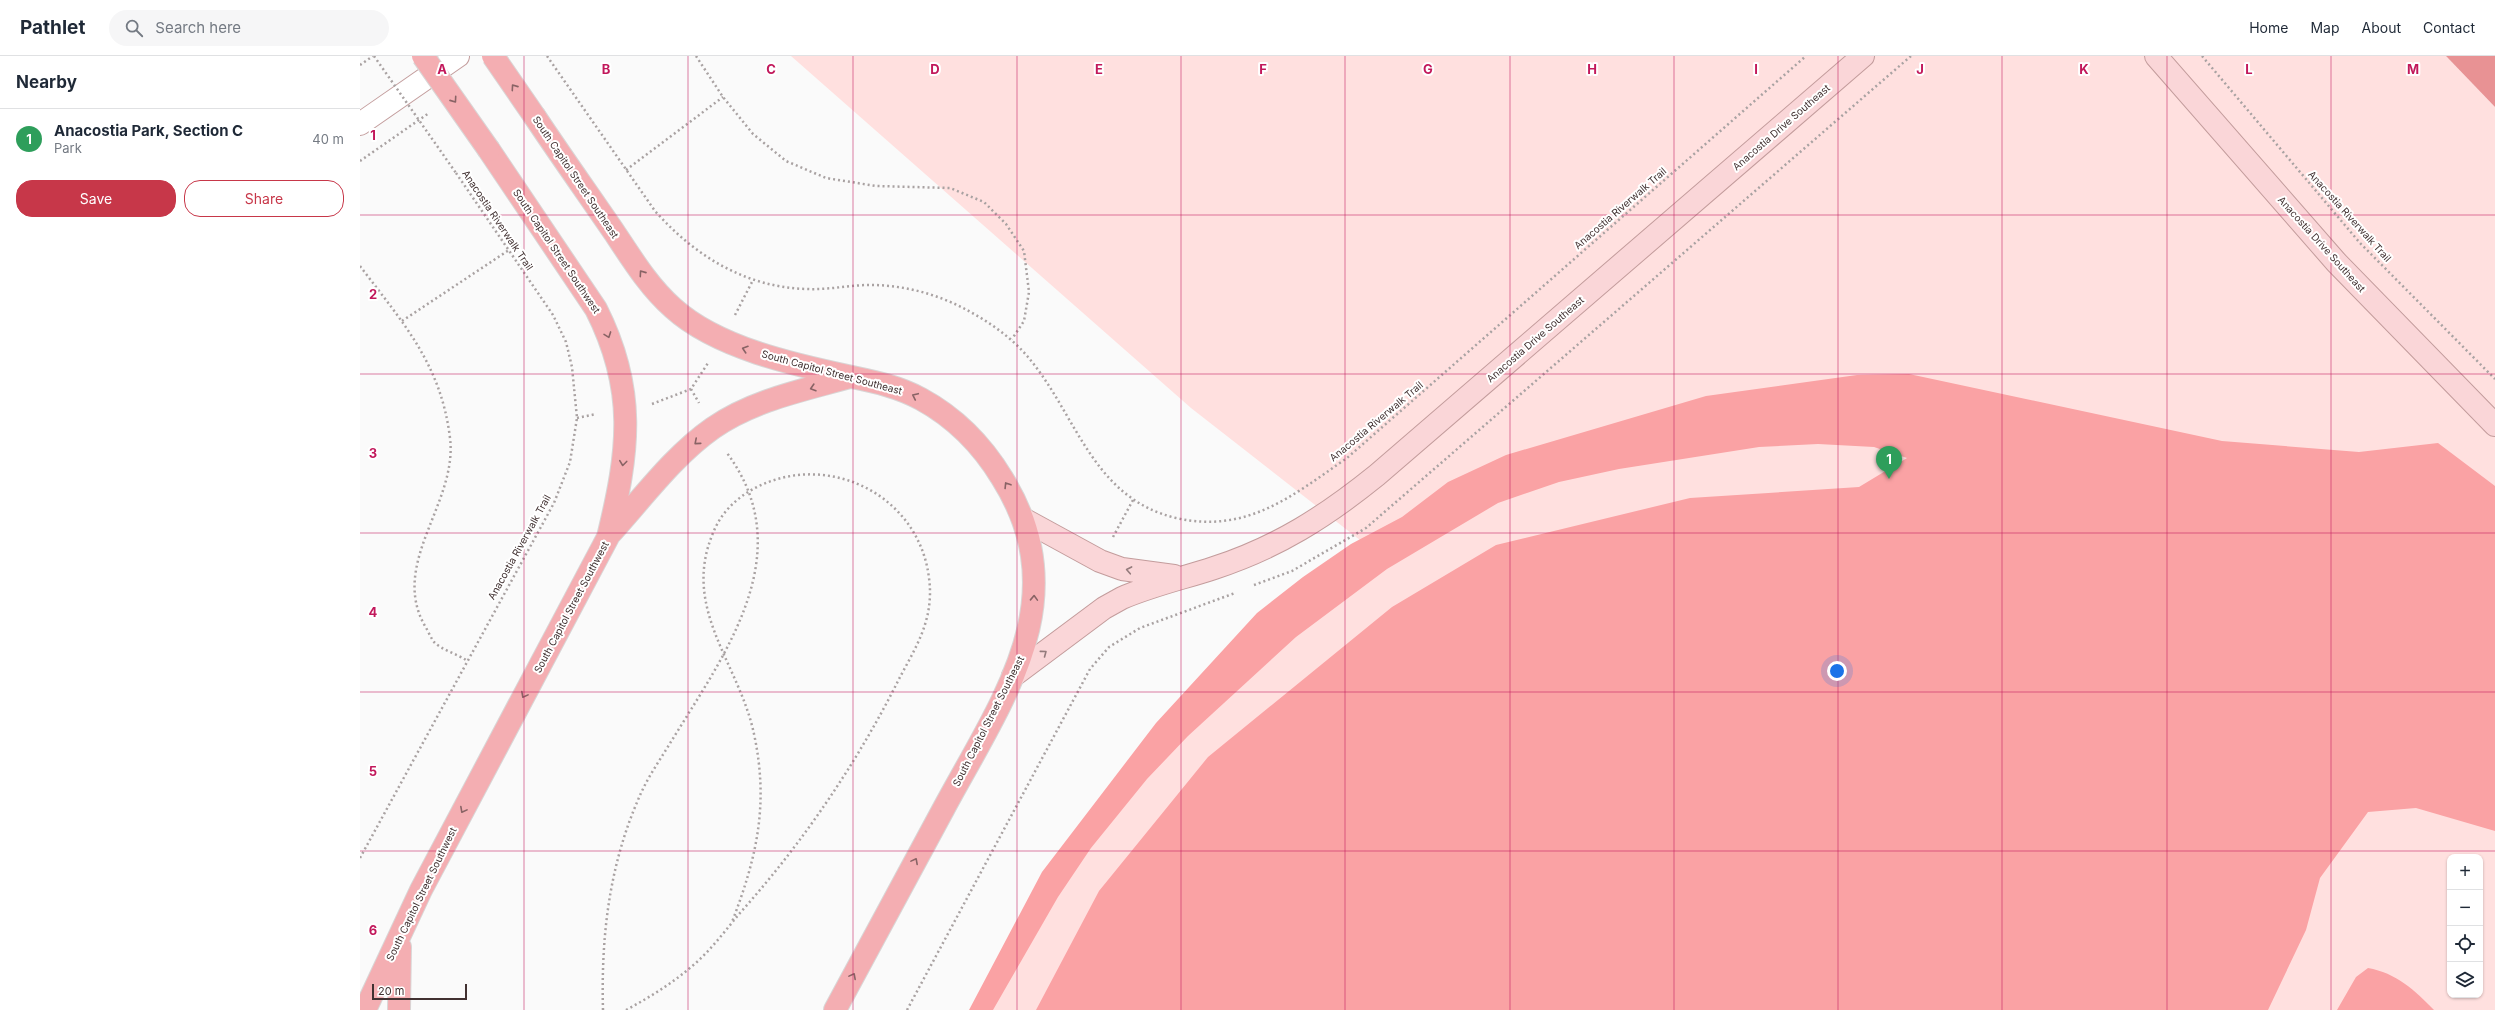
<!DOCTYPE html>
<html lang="en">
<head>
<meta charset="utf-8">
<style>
	:root { --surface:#fff; --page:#f6f6f7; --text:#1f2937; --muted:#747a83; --line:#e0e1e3; --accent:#c73749 }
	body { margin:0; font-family:Inter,sans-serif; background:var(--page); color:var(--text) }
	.controls { position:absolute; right:12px; bottom:12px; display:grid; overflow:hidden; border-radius:8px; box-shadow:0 1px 3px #0004 }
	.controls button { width:36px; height:36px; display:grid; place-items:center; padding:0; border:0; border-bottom:1px solid var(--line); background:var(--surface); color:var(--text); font:20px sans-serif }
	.scale { position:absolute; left:12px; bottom:10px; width:95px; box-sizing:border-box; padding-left:4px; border:2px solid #413131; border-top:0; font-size:11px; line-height:14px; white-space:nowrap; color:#413131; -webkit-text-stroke:3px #fff; paint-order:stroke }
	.you { position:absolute; left:1477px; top:615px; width:14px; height:14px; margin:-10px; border:3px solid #fff; border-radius:50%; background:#1a73e8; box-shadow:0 0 0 6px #1a73e833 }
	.badge { display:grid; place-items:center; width:26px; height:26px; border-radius:50%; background:var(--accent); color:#fff; font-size:13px; font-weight:700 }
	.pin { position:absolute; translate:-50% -33px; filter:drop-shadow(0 1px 2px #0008) }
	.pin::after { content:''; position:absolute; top:21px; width:14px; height:12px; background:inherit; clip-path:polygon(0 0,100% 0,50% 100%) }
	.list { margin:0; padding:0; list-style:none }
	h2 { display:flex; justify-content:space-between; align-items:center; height:52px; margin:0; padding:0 16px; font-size:17px }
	h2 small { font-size:13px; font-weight:400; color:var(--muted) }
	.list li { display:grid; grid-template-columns:26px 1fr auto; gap:12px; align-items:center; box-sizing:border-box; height:60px; padding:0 16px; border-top:1px solid var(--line) }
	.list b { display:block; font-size:15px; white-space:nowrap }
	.list p { margin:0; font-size:13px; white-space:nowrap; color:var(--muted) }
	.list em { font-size:13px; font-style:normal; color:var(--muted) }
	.actions { display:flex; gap:8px; padding:12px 16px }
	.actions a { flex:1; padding:9px 0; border:1px solid var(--accent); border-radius:16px; text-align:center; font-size:14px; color:var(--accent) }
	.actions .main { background:var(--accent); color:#fff }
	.icon { flex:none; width:22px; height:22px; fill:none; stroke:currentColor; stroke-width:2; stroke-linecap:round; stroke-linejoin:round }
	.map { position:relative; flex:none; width:2135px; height:954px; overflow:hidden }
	header { display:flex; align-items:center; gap:24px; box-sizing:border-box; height:56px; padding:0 20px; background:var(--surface); border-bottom:1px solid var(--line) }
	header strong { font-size:19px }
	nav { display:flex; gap:22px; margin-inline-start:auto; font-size:14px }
	.search { width:280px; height:36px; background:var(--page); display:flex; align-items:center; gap:10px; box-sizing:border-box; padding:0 14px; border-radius:22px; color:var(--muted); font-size:15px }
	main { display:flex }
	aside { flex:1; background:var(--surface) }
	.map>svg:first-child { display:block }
</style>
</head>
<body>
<header>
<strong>Pathlet</strong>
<div class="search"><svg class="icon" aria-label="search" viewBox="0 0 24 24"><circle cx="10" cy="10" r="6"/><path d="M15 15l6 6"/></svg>Search here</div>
<nav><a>Home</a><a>Map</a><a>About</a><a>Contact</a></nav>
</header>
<main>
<aside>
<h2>Nearby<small></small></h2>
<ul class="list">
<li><span class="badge" style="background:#2e9e5b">1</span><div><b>Anacostia Park, Section C</b><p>Park</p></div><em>40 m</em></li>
</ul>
<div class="actions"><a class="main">Save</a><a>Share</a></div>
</aside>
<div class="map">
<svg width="2135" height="954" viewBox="0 0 2135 954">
	<rect width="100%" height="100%" fill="#fafafa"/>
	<path fill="#ffe0df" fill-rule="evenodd" d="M431 0H2086L2135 51V954H623L758 738 1014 495 831 352ZM2090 801H2120V939H2090Z"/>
	<path fill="#faa2a4" d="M1549 318 1862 385 1999 396 2078 387 2135 430V775L2056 752 2008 756 1960 822 1946 874 1908 954H676L739 835 848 701 1032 551 1136 489 1330 442 1499 431 1547 402 1514 391 1458 388 1399 391 1259 413 1199 426 1138 447 1027 513 936 581 828 680 787 723 731 792 698 841 633 954H609L682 816 796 667 897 557 943 521 991 488 1042 461 1088 426 1146 399 1346 340 1497 319Z
		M2008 912C2036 917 2055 934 2074 954H1977L1996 921Z"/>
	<path fill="#e89294" d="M2086 0H2135V51Z"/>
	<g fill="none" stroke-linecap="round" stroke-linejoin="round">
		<defs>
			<path id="street" d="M0 68 98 0"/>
			<path id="secondary" d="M1796 0 1976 206 2135 369
				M665 464 740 505 762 513 814 520
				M653 620 744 552 762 542C792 529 824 522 854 512 918 491 965 461 1017 419L1503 0"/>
			<path id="primary" d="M175 61C201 100 228 138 254 176 272 203 289 231 313 252 357 292 435 309 492 321 516 326 539 331 561 343 594 361 622 389 642 422 718 543 642 644 584 752 548 819 511 887 475 954
				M249 479C282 443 313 400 353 372 393 344 444 334 490 321
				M5 954 61 834 248 481C269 395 277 334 236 253L129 94
				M39 954 40 891"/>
		</defs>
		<use href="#street" stroke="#c39c9c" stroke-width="24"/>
		<use href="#secondary" stroke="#c39c9c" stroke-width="24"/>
		<use href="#primary" stroke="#d9d6d6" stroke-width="24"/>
		<path stroke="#a9a2a2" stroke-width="2.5" stroke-dasharray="2 3" stroke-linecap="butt" d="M187 0 295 155C335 200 385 231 446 233 466 234 485 230 505 229 539 228 575 237 605 253 628 265 651 281 668 301 717 359 732 442 816 462 887 478 932 440 987 402L1446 0
			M336 0 363 41 393 78 426 105 466 122 516 130 590 132 624 146 646 168 664 195 669 236 664 265 652 283
			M1842 0 2000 187 2135 323
			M0 9 13 0
			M0 105 69 57
			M266 114 363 41
			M0 210C43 267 81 308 90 382 98 447 29 507 65 570 68 575 71 582 74 586 82 594 97 598 106 604
			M375 259 393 224
			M42 265 149 194
			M331 333 339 347
			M292 348 331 333 348 307
			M217 362 236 358
			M753 481 773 444
			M894 529 932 515 1006 472 1551 0
			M0 802 194 447 210 406 217 362 212 311 206 286 193 259 96 117
			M243 954C241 881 249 811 278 744 286 724 298 707 309 689 363 600 442 498 367 397
			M266 954C292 940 316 925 338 905 353 891 366 874 379 858 441 789 495 710 537 627 547 607 560 587 566 565 570 551 571 536 569 522 559 439 468 394 395 432 376 442 361 457 353 477 321 553 379 607 394 678 409 748 397 801 372 866
			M547 954 730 613 749 591 780 572 875 537"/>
		<use href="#street" stroke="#fff" stroke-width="22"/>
		<use href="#secondary" stroke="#fad6d8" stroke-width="22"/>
		<use href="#primary" stroke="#f4aeb2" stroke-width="22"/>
		<defs>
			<path id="primary-bridge" d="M63 0 129 94
				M133 0 175 61"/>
		</defs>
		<use href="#primary-bridge" stroke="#d9d6d6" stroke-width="24" stroke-linecap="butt"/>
		<path stroke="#a9a2a2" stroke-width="2.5" stroke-dasharray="2 3" stroke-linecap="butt" d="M14 0 96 117"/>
		<use href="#primary-bridge" stroke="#f4aeb2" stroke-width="22"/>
	</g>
	<defs><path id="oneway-chevron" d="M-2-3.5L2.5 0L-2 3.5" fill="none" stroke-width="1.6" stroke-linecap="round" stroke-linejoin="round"/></defs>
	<g stroke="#896365">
		<use href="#oneway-chevron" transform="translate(154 31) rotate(-125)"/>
		<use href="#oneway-chevron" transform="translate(94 44) rotate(55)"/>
		<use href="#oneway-chevron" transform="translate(282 217) rotate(-125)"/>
		<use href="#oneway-chevron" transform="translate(248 279) rotate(70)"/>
		<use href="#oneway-chevron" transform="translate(385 293) rotate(-162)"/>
		<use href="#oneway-chevron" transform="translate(453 332) rotate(163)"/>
		<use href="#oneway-chevron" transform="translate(555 340) rotate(-155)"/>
		<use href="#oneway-chevron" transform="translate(337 386) rotate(139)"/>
		<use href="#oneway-chevron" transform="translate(263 407) rotate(97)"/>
		<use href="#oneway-chevron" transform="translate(647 429) rotate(-122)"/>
		<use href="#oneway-chevron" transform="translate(674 542) rotate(-88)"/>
		<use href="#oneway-chevron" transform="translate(164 639) rotate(118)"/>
		<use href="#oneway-chevron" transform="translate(103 754) rotate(118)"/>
		<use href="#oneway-chevron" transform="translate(555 805) rotate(-62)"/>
		<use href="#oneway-chevron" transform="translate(493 920) rotate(-62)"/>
	</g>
	<g stroke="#947b7c">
		<use href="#oneway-chevron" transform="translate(769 514) rotate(-169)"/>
		<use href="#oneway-chevron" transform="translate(684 597) rotate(-37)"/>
	</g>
	<path fill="none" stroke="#c2185b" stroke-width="1" stroke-opacity="0.55" d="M164 0V954M328 0V954M493 0V954M657 0V954M821 0V954M985 0V954M1150 0V954M1314 0V954M1478 0V954M1642 0V954M1807 0V954M1971 0V954M0 159H2135M0 318H2135M0 477H2135M0 636H2135M0 795H2135"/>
	<g text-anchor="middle" stroke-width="4" stroke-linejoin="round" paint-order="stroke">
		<g font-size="10" fill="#413131" stroke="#fff">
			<text transform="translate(1421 71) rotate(-41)" y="4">Anacostia Drive Southeast</text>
			<text transform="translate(216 121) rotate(56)" y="4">South Capitol Street Southeast</text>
			<text transform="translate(1260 152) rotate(-41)" y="4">Anacostia Riverwalk Trail</text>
			<text transform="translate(1990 160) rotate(48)" y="4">Anacostia Riverwalk Trail</text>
			<text transform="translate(138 164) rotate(56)" y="4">Anacostia Riverwalk Trail</text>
			<text transform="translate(1962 188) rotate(48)" y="4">Anacostia Drive Southeast</text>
			<text transform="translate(197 195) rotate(56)" y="4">South Capitol Street Southwest</text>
			<text transform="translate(1175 283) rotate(-41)" y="4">Anacostia Drive Southeast</text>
			<text transform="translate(472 316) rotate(15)" y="4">South Capitol Street Southeast</text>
			<text transform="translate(1016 365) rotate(-40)" y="4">Anacostia Riverwalk Trail</text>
			<text transform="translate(159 491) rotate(-61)" y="4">Anacostia Riverwalk Trail</text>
			<text transform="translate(211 551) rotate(-62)" y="4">South Capitol Street Southwest</text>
			<text transform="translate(628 665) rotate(-63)" y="4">South Capitol Street Southeast</text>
			<text transform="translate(61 838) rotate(-64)" y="4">South Capitol Street Southwest</text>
		</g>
	</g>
	<g font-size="13" text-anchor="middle" font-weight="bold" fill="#c2185b" stroke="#fff" stroke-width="4" stroke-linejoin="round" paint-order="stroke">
		<text x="82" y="18">A</text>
		<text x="246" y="18">B</text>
		<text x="411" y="18">C</text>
		<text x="575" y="18">D</text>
		<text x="739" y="18">E</text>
		<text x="903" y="18">F</text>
		<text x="1068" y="18">G</text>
		<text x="1232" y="18">H</text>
		<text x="1396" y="18">I</text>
		<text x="1560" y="18">J</text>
		<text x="1724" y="18">K</text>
		<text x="1889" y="18">L</text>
		<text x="2053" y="18">M</text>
		<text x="13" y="84">1</text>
		<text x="13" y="243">2</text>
		<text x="13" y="402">3</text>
		<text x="13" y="561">4</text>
		<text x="13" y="720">5</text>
		<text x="13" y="879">6</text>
	</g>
</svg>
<div class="controls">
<button>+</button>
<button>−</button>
<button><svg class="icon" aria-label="locate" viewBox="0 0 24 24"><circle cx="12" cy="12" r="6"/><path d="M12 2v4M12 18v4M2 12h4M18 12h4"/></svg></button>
<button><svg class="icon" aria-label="layers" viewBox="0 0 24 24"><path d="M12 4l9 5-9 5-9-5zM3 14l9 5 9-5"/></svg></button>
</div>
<div class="scale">20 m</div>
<div class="you"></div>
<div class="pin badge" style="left:1529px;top:423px;background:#2e9e5b">1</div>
</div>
</main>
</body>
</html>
